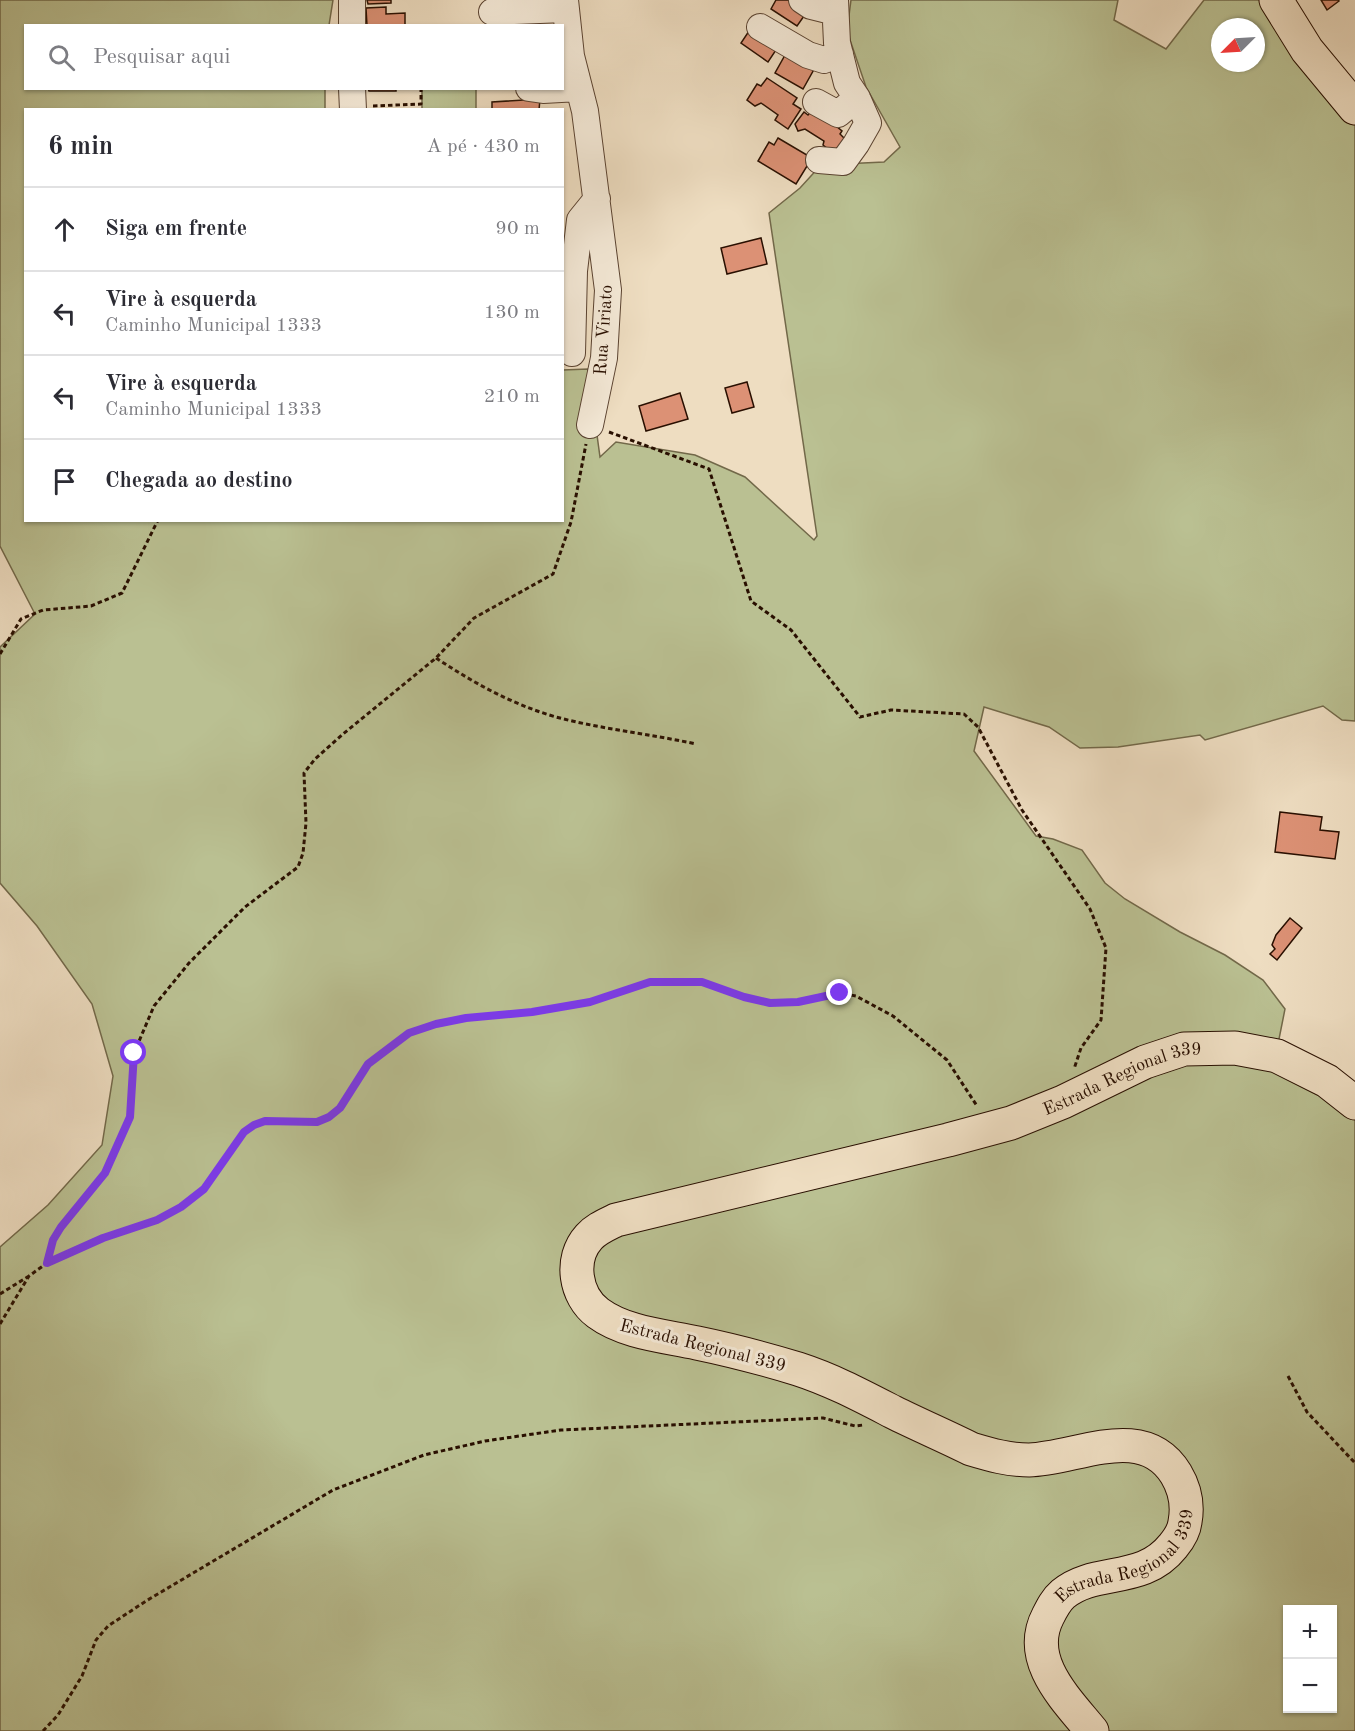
<!DOCTYPE html>
<html lang="pt">
<head>
<meta charset="utf-8">
<style>
	:root { --surface:#fff; --page:#f2f2f3; --text:#2b2b33; --muted:#7c7c81; --line:#e1e1e2 }
	body { margin:0; font-family:"Old Standard TT",serif; background:var(--page); color:var(--text) }
	.controls { position:absolute; right:18px; bottom:18px; display:grid; overflow:hidden; border-radius:0px; box-shadow:0 2px 4px #0004 }
	.controls button { width:54px; height:54px; display:grid; place-items:center; padding:0; border:0; border-bottom:2px solid var(--line); background:var(--surface); color:var(--text); font:30px sans-serif }
	.compass { position:absolute; left:1211px; top:18px; width:54px; height:54px; border-radius:50%; background:var(--surface); box-shadow:0 2px 4px #0004; rotate:246deg }
	.stop { position:absolute; width:18px; height:18px; margin:-14px; border:4px solid #7c3aed; border-radius:50%; background:#fff }
	.stop.end { background:#7c3aed; border-color:#fff; box-shadow:0 2px 6px #0008 }
	.list { margin:0; padding:0; list-style:none }
	h2 { display:flex; justify-content:space-between; align-items:center; height:78px; margin:0; padding:0 24px; font-size:26px }
	h2 small { font-size:20px; font-weight:400; color:var(--muted) }
	.list li { display:grid; grid-template-columns:39px 1fr auto; gap:18px; align-items:center; box-sizing:border-box; height:84px; padding:0 24px; border-top:2px solid var(--line) }
	.list b { display:block; font-size:22px; white-space:nowrap }
	.list p { margin:0; font-size:20px; white-space:nowrap; color:var(--muted) }
	.list em { font-size:20px; font-style:normal; color:var(--muted) }
	.icon { flex:none; width:33px; height:33px; fill:none; stroke:currentColor; stroke-width:2; stroke-linecap:round; stroke-linejoin:round }
	.map { position:relative; flex:none; width:1355px; height:1731px; overflow:hidden }
	.search { position:absolute; background:var(--surface); box-shadow:0 2px 4px #0004; left:24px; top:24px; width:540px; height:66px; display:flex; align-items:center; gap:15px; box-sizing:border-box; padding:0 21px; border-radius:0px; color:var(--muted); font-size:22px }
	.panel { position:absolute; background:var(--surface); box-shadow:0 2px 4px #0004; left:24px; top:108px; width:540px; height:414px; border-radius:0px }
	.map>svg:first-child { display:block }
</style>
</head>
<body>
<div class="map">
<svg width="1355" height="1731" viewBox="0 0 1355 1731">
	<rect width="100%" height="100%" fill="#eeddc1"/>
	<filter id="stains"><feTurbulence type="fractalNoise" baseFrequency=".00333" numOctaves="4"/><feColorMatrix values="0 0 0 0 .2 0 0 0 0 .09 0 0 0 0 .02 0 0 0 .5 -.17"/></filter>
	<radialGradient id="worn" r=".72"><stop offset=".6" stop-color="#630" stop-opacity="0"/><stop offset="1" stop-color="#630" stop-opacity=".3"/></radialGradient>
	<path fill="#bac092" stroke="#726849" stroke-width="1.5" fill-rule="evenodd" d="M0 0H333L329 25 26 26V88L325 89V109L26 110V520H562L563 370 588 369 600 457 616 442 695 455 745 477 814 540 817 536 769 213 800 188 821 165 884 162 900 147 866 87 847 31 851 0H1118L1114 20 1166 49 1204 0H1283L1355 96V721L1342 720 1323 706 1205 740 1200 735 1118 747 1080 748 1049 727 984 707 974 751 1036 836 1053 839 1082 850 1105 883 1125 899 1180 932 1225 955 1263 980 1285 1009 1279 1039 1291 1054 1355 1107V1731H0V1247L48 1205 102 1145 113 1076 92 1004 37 926 0 883V647L35 614 0 546ZM1220 27H1256V63H1220ZM1288 1610H1332V1708H1288Z
		M422 89H476V109H422Z"/>
	<path fill="#dc9175" stroke="#290f00" stroke-width="1.5" d="M367 0H391V3L368 4Z
		M776 0H795L809 9 797 26 771 9Z
		M1321 0H1338L1339 1 1327 10Z
		M386 7V14L405 13V26H367L366 8Z
		M751 28 778 47 768 62 741 43Z
		M789 48 817 64 803 89 775 73Z
		M767 78 797 98 793 104 801 109 788 129 775 120 778 115 761 103 755 106 747 100 757 84 761 86Z
		M368 88H396V91H369Z
		M540 99 539 110H492V102Z
		M814 108 842 131 840 134 845 139 833 153 823 145 824 141 805 129 798 131 795 124 804 112 808 115Z
		M778 138 812 158 796 184 758 161 769 142 774 145Z
		M761 238 767 264 727 274 721 248Z
		M747 382 754 407 732 413 725 388Z
		M680 393 688 419 646 431 639 406Z
		M1280 812 1322 817 1320 830 1339 832 1335 859 1275 852Z
		M1290 918 1302 928 1277 960 1270 954 1275 949 1272 945 1276 935Z"/>
	<g fill="none" stroke-linecap="round" stroke-linejoin="round">
		<defs>
			<path id="minor" d="M352 0V26
				M565 0 571 56 585 111 608 290 604 358 590 425
				M802 0 811 6 835 12
				M492 12 565 9
				M760 27 808 55 824 60 840 54
				M352 88 353 110
				M529 88 543 90 579 88
				M816 102 838 114 857 98
				M819 160 843 162 856 144 868 123 857 98 847 83 837 43 835 0
				M572 353 574 271 580 220 597 199"/>
			<g id="major">
				<path d="M1276 0 1307 50 1355 108"/>
				<path id="s1" d="M1092 1731C1066 1699 1025 1660 1048 1616 1052 1608 1056 1600 1063 1594 1096 1567 1142 1585 1173 1546 1178 1540 1184 1531 1185 1522 1188 1506 1185 1489 1176 1474 1143 1420 1077 1459 1029 1460 1009 1460 991 1455 971 1449 945 1436 919 1425 893 1412 862 1396 832 1380 798 1369 765 1359 731 1350 697 1343 665 1336 625 1333 598 1313 575 1296 569 1259 589 1237 596 1229 606 1225 616 1220L948 1140 1011 1123 1063 1102 1145 1062 1184 1049 1235 1048 1277 1056 1327 1081 1355 1103"/>
			</g>
		</defs>
		<use href="#minor" stroke="#5a4230" stroke-width="28"/>
		<use href="#major" stroke="#290f00" stroke-width="35"/>
		<path stroke="#290f00" stroke-width="3" stroke-dasharray="4.5 3" stroke-linecap="butt" d="M373 106 421 104V88
			M609 432 709 469 751 601 791 630 860 717 891 710 964 714 978 727 1022 810 1090 909 1106 948 1101 1020 1081 1048 1074 1069
			M0 654 21 619 43 610 91 606 122 593 158 520
			M436 658C474 683 511 704 556 717 601 729 650 734 696 744
			M47 1263 53 1241 61 1227 105 1173 130 1117 134 1053 154 1006 189 963 245 907 298 867 303 853 306 823 304 773 315 759 343 734 436 658 474 618 553 574 571 522 586 444
			M0 1294 29 1276
			M0 1324 29 1276 47 1263 103 1238 157 1220 181 1207 204 1189 244 1132 254 1124 265 1121 317 1122 329 1117 340 1108 368 1064 388 1047 409 1033 436 1024 466 1018 532 1012 590 1001 650 982 702 983 745 997 770 1003 798 1002 840 993 856 996 893 1016 947 1060 977 1106
			M1288 1376 1307 1412 1355 1463
			M43 1731 58 1715 82 1676 96 1640 108 1626 146 1601 333 1490 424 1455 485 1441 561 1430 823 1418 855 1426 863 1425"/>
		<use href="#minor" stroke="#f4e9d7" stroke-width="26"/>
		<use href="#major" stroke="#eeddc1" stroke-width="33"/>
	</g>
	<g fill="none" stroke-linecap="round" stroke-linejoin="round">
		<path stroke="#7c3aed" stroke-width="8" d="M134 1053 130 1117 105 1173 61 1227 53 1240 47 1263 103 1238 157 1220 181 1207 204 1189 244 1132 254 1125 265 1121 317 1122 329 1117 340 1108 368 1064 409 1033 436 1024 466 1018 532 1012 590 1002 650 982H702L744 997 770 1003 798 1002 840 993"/>
	</g>
	<g text-anchor="middle" stroke-width="6" stroke-linejoin="round" paint-order="stroke">
		<g font-size="18" fill="#290f00" stroke="#f4e9d7">
			<text transform="translate(603 330) rotate(-86)" y="6">Rua Viriato</text>
			<text dy="6" stroke="none"><textPath href="#s1" startOffset="1620">Estrada Regional 339</textPath></text>
			<text transform="translate(703 1345) rotate(14)" y="6">Estrada Regional 339</text>
			<text dy="6" stroke="none"><textPath href="#s1" startOffset="236">Estrada Regional 339</textPath></text>
		</g>
	</g>
	<rect width="100%" height="100%" filter="url(#stains)"/>
	<rect width="100%" height="100%" fill="url(#worn)"/>
</svg>
<div class="controls">
<button>+</button>
<button>−</button>
</div>
<svg class="compass" viewBox="-18 -18 36 36"><path d="M0-13l5 13h-10z" fill="#e53935"/><path d="M0 13l5-13h-10z" fill="#7c7c81"/></svg>
<div class="stop" style="left:134px;top:1053px"></div>
<div class="stop end" style="left:840px;top:993px"></div>
<div class="search"><svg class="icon" aria-label="search" viewBox="0 0 24 24"><circle cx="10" cy="10" r="6"/><path d="M15 15l6 6"/></svg>Pesquisar aqui</div>
<section class="panel">
<h2>6 min<small>A pé · 430 m</small></h2>
<ul class="list">
<li><svg class="icon" aria-label="ahead" viewBox="0 0 24 24"><path d="M12 20V5M6 11l6-6 6 6"/></svg><div><b>Siga em frente</b></div><em>90 m</em></li>
<li><svg class="icon" aria-label="left" viewBox="0 0 24 24"><path d="M17 20v-9H6M10 6l-5 5 5 5"/></svg><div><b>Vire à esquerda</b><p>Caminho Municipal 1333</p></div><em>130 m</em></li>
<li><svg class="icon" aria-label="left" viewBox="0 0 24 24"><path d="M17 20v-9H6M10 6l-5 5 5 5"/></svg><div><b>Vire à esquerda</b><p>Caminho Municipal 1333</p></div><em>210 m</em></li>
<li><svg class="icon" aria-label="arrive" viewBox="0 0 24 24"><path d="M6 21V4h12l-3 4 3 4H6"/></svg><div><b>Chegada ao destino</b></div></li>
</ul>
</section>
</div>
</body>
</html>
